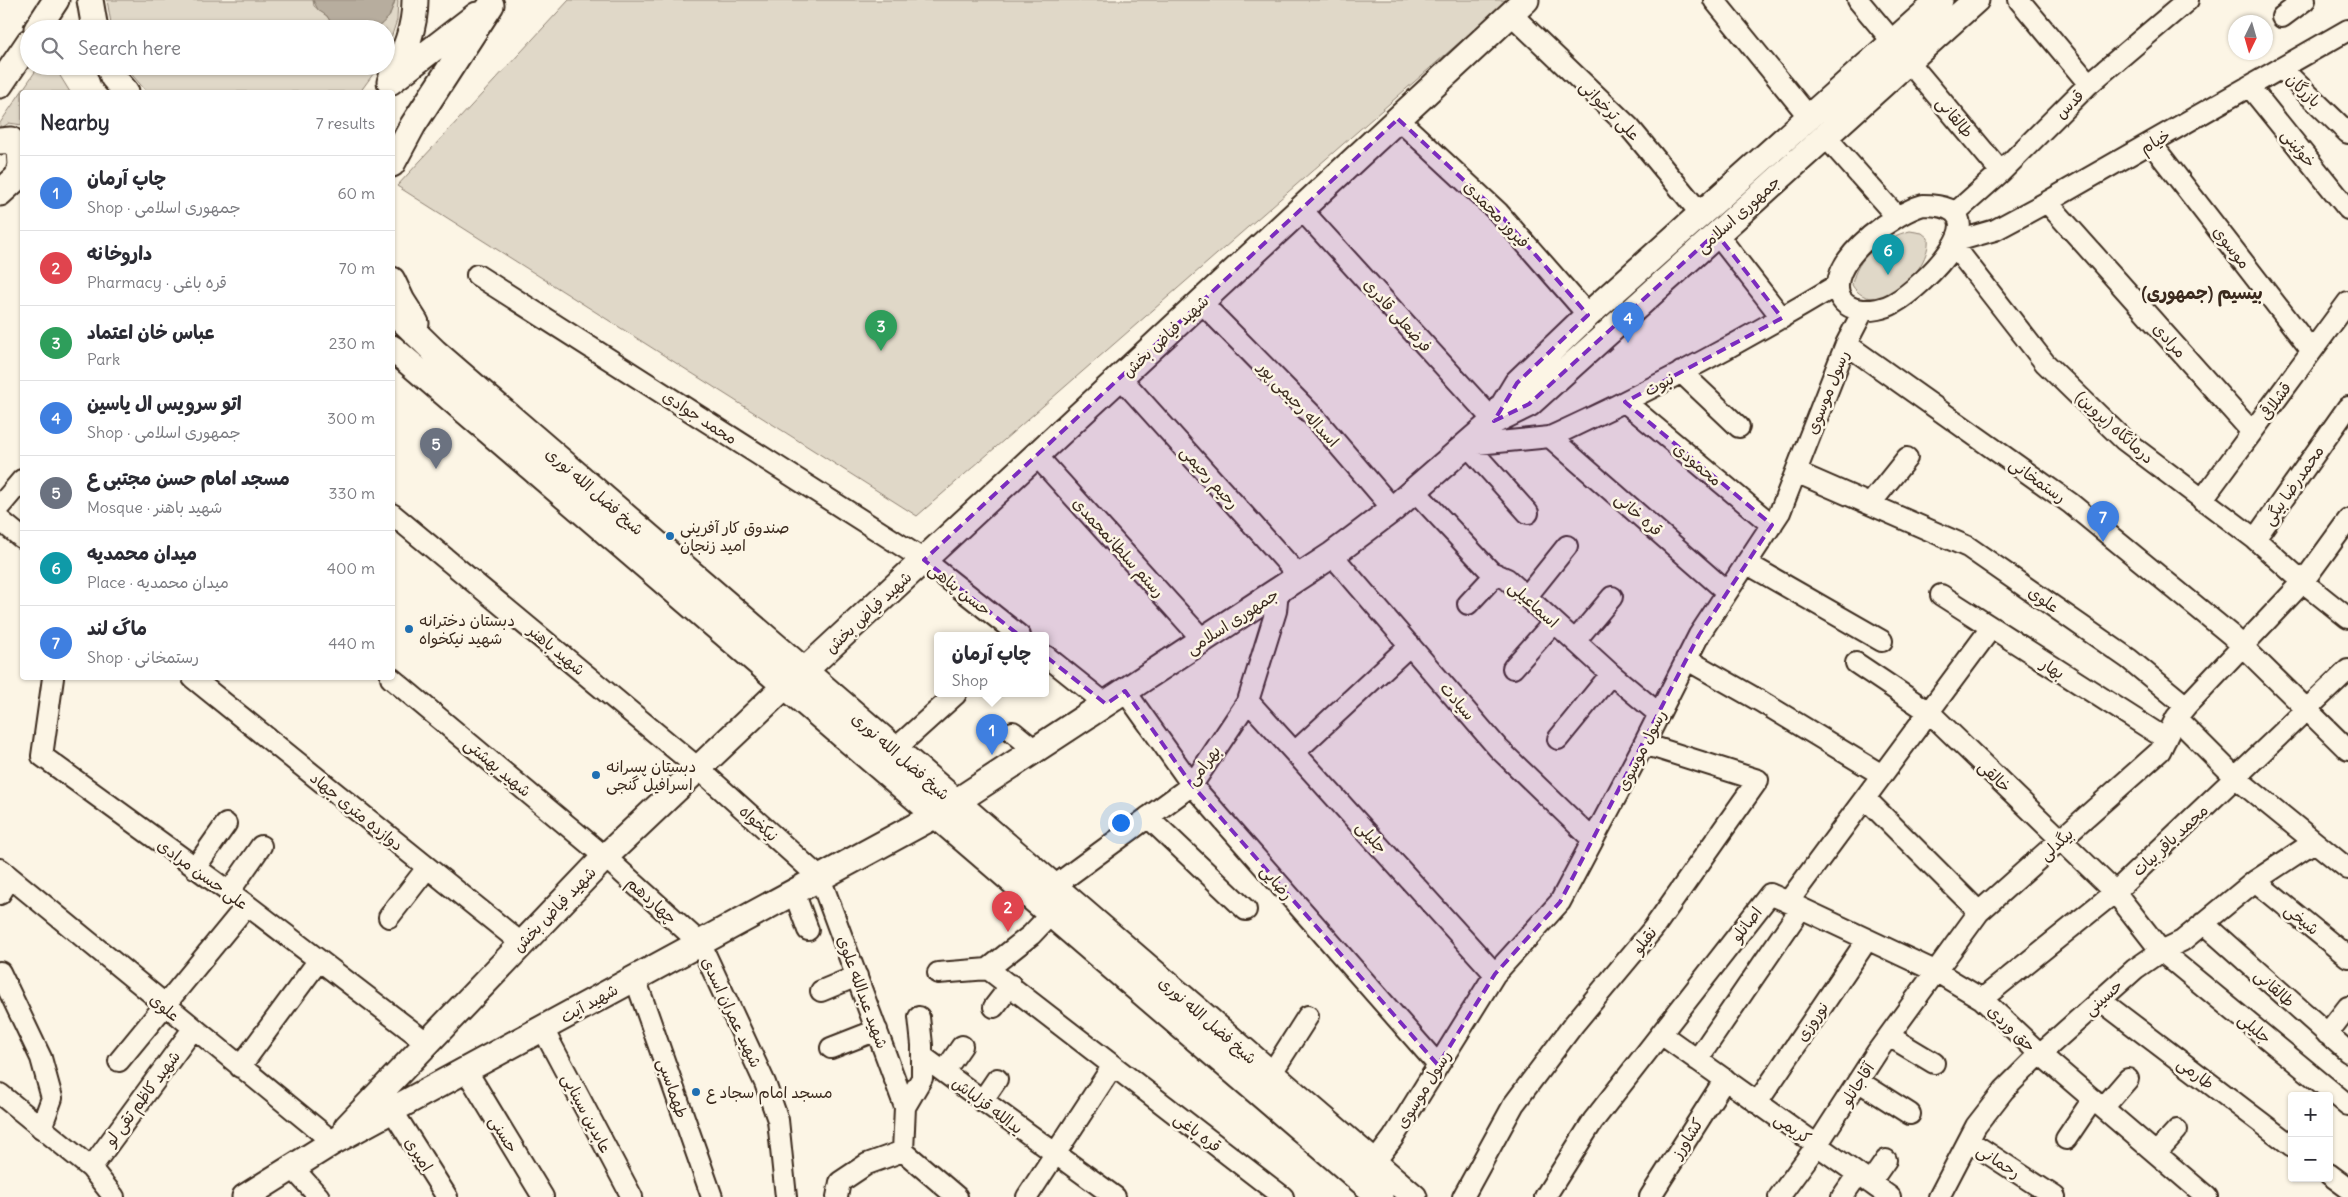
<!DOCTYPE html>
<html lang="en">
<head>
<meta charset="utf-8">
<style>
	:root { --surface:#fff; --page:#f2f2f3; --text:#2b2b33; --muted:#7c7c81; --line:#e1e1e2; --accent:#db2777 }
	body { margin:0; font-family:Delius,"Playpen Sans Arabic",sans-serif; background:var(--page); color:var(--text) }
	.controls { position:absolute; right:15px; bottom:15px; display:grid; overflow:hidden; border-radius:5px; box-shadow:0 1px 4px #0004 }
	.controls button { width:45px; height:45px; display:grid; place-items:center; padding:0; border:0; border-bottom:1px solid var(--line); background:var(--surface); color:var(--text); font:25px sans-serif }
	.compass { position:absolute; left:2228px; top:15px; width:45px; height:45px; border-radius:50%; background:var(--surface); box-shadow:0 1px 4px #0004; rotate:185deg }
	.you { position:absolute; left:1120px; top:822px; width:18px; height:18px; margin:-12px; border:4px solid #fff; border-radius:50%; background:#1a73e8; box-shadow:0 0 0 8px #1a73e833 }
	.badge { display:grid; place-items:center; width:32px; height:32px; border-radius:50%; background:var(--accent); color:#fff; font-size:16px; font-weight:700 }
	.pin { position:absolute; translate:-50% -41px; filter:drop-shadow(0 1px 2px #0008) }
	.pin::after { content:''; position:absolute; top:26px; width:18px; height:15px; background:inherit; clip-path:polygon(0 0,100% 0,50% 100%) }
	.popup { position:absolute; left:934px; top:632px; width:115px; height:65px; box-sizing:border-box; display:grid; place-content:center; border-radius:5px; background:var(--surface); filter:drop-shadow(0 1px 4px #0005); font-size:16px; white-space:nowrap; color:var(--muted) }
	.popup b { font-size:19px; color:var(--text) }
	.popup::after { content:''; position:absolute; left:50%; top:100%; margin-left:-10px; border:10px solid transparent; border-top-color:var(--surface) }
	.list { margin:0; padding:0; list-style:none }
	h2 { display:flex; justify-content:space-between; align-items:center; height:65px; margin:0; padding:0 20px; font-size:21px }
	h2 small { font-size:16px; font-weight:400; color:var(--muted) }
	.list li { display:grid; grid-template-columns:32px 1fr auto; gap:15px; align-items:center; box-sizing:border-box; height:75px; padding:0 20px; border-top:1px solid var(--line) }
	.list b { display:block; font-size:19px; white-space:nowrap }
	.list p { margin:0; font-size:16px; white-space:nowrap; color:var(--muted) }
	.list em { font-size:16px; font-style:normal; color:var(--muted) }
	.icon { flex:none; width:28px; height:28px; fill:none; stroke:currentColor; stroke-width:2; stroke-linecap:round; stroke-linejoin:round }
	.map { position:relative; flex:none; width:2348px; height:1197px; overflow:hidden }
	.search { position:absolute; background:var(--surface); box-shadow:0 1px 4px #0004; left:20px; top:20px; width:375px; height:55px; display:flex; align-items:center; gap:12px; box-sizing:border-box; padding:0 18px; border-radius:28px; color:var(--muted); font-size:19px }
	.panel { position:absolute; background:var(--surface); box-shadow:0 1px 4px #0004; left:20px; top:90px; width:375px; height:590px; border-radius:5px }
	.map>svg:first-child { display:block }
</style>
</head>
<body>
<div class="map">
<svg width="2348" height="1197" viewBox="0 0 2348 1197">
	<rect width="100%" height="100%" fill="#fcf5e5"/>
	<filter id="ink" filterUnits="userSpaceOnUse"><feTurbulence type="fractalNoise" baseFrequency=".02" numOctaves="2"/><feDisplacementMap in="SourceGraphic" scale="10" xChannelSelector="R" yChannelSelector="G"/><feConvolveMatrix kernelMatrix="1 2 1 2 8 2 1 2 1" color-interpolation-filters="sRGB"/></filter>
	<g filter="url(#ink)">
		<path fill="#e0d8c8" stroke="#8e8173" d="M107 0H313L314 6 327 16 335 29H112Z
			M395 0H398L397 20 386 53V29H376C385 22 393 11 395 0Z
			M569 0H1508L917 516 397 186Z
			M39 66H54L70 92H22V125L9 123 0 129V123Z
			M127 66H379L360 92H147L133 76Z
			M1910 231 1922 233 1928 238C1932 270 1876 323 1852 285 1856 257 1884 237 1910 231Z"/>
		<path fill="#b7ad9e" stroke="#85796b" d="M313 0H395L389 17 376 29H335L327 16 318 10Z"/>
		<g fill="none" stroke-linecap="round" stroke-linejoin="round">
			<defs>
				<path id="minor" d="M1714 0 1809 117
					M1858 0 1893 42
					M2019 0 2089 84
					M1511 14 1630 128 1701 214
					M2282 17 2305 0
					M1908 61 2001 172
					M2281 68 2348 133
					M2249 86 2348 209
					M1398 119 1498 212 1588 315
					M1825 136 1897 217
					M2151 143 2312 351
					M2047 202 2252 432
					M1923 205C2008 205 1923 287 1894 303 1876 314 1836 315 1838 285 1839 253 1895 213 1923 205Z
					M1301 209 1494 421
					M1955 213 2001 172 2089 84 2188 0
					M1716 233 1782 318
					M1957 241 1995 230 2047 202 2348 30
					M1954 246 2045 363 2124 440 2255 539 2303 582 2348 618
					M477 275 924 560 1020 636
					M1201 302 1316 419 1393 509
					M1846 344 2070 503 2231 635 2348 750
					M1681 372 1739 427
					M1120 377 1299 576
					M1625 402 1772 525
					M1550 437 1727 592
					M1467 445 1550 437 1559 433C1654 389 1747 339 1837 285
					M1467 445 1528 513
					M1036 455 1203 640
					M1796 472 1968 547 2129 659 2186 706 2176 718 2236 778 2348 869
					M1415 491 1491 572 1507 579 1611 674 1659 714
					M2202 500 2348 302
					M1871 503 1907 458
					M0 506 22 480
					M392 514 698 768 820 878 905 1107
					M0 520 22 538
					M2255 539 2348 407
					M1332 555 1498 748 1593 840
					M1746 563 1882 641
					M1941 595 2166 739
					M1527 596 1567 546
					M1468 604 1496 574
					M1575 641 1612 597
					M1046 656 1106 704
					M1686 659 1760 701 1882 775
					M1856 663 1929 712 2115 892 2161 951 2348 1105
					M1513 668 1554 622
					M53 678 42 756 247 905 426 1042
					M193 678 521 943
					M391 678 605 857 700 943 765 1083 778 1120 786 1197
					M1125 691 1192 785 1438 1065
					M1248 701 1495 974
					M2186 706 2303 582 2348 520
					M1013 732 1035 750
					M1558 739 1611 674
					M894 750 956 694
					M1295 752 1410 645
					M1865 798 1979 912
					M1148 817 1246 910
					M195 868 226 824
					M0 869 333 1142
					M2255 881 2348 957
					M1053 887 1192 785 1248 701 1276 611 1278 590
					M229 892 261 846
					M794 892 808 930
					M0 894 10 878
					M1788 902 1937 972 1982 999 2040 1054 2207 1197
					M389 917 427 868
					M2203 923 2348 1052
					M988 969 1283 1197
					M0 972 41 1058 52 1098 41 1128
					M938 973 988 969 1031 935 1051 914
					M635 978 712 1197
					M821 991 857 976
					M1982 999 2115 892 2348 670
					M2100 1000 2292 1146
					M994 1007 1011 985
					M543 1029 632 1197
					M1661 1034 1890 1197
					M2327 1034 2348 1007
					M1889 1036 1934 1063
					M831 1048 877 1030
					M922 1056 1115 1197
					M1697 1060 1801 908
					M119 1061 247 905
					M240 1067 319 960
					M466 1070 543 1197
					M944 1072 962 1046
					M1271 1074 1308 1016
					M1858 1081 1910 1114
					M0 1094 91 1168 114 1197
					M982 1101 997 1079
					M1757 1103 1867 940
					M2103 1108 2128 1079
					M392 1110 447 1197
					M2066 1139 2093 1099
					M1969 1141 2055 1197
					M903 1151 905 1107 922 1078V1045L919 1017
					M903 1151 957 1197
					M2156 1153 2177 1130
					M1374 1163 1393 1138 1495 974 1560 902 1644 744 1699 635 1780 512 1846 344 1863 311
					M292 1167 319 1197
					M91 1168 193 1029
					M2329 1174 2348 1188
					M1870 1183 1886 1160
					M837 1197 840 1182 867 1164 903 1151
					M1027 1197 1112 1067
					M1463 1197 1514 1104 1574 1024 1653 929 1758 780 1644 744
					M1545 1197 1593 1121 1770 894 1788 902 1991 628
					M1650 1197 1725 1079
					M1779 1197 1817 1145 1877 1052 1979 912 2160 751 2176 718
					M1842 1197 1858 1174
					M1939 1197 1976 1126 2004 1090 2040 1054 2135 969 2161 951 2182 941 2255 881 2314 842"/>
				<path id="major" d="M90 0 95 29
					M37 29 56 0
					M109 66 113 77 126 92
					M392 76C405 52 415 28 415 0
					M390 82 477 15
					M0 85 29 42
					M0 141 11 140 20 149 21 165 18 176
					M392 164 413 125 491 5
					M0 193 22 173
					M392 280 402 301 416 323
					M392 310 435 352 1414 1197
					M392 348 1380 1197
					M1494 421 1517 383 1588 315 1940 0
					M803 672 1526 0
					M347 1127 605 857 785 686
					M245 1197 333 1142 936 815 1332 555 1393 509 1494 421 1529 404 1976 0"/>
			</defs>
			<use href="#minor" stroke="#3b2a1e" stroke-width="24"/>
			<use href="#major" stroke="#3b2a1e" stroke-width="29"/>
			<use href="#minor" stroke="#fcf5e5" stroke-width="20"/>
			<use href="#major" stroke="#fcf5e5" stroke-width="25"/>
		</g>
	</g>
	<path fill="#7b2cbf" fill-opacity="0.2" stroke="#7b2cbf" stroke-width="4" stroke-dasharray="10 6" stroke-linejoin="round" d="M1398 119 1498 212 1588 315 1517 383 1494 421 1529 404 1716 233 1782 318 1625 402 1772 525 1699 635 1560 902 1495 974 1438 1065 1192 785 1125 691 1106 704 924 560Z"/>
	<g fill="#1f6fb2" stroke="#fcf5e5" stroke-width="2">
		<circle cx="670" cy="536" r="5"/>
		<circle cx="409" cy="629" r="5"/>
		<circle cx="596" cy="775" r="5"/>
		<circle cx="696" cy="1092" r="5"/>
	</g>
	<g text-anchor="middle" stroke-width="5" stroke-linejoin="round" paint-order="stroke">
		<g font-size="16" fill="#3b2a1e" stroke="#fcf5e5">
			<text transform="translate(2304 90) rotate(44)" y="6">بازرگان</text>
			<text transform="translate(2069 104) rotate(-45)" y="6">قدس</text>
			<text transform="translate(1610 110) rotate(45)" y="6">علی ترخوانی</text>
			<text transform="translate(1955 117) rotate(50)" y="6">طالقانی</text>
			<text transform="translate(2155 141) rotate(-30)" y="6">خیام</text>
			<text transform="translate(2299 148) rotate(51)" y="6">خوئینی</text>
			<text transform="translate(1497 214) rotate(46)" y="6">فیروز محمدی</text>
			<text transform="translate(1738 214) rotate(-42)" y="6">جمهوری اسلامی</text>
			<text transform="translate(2232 247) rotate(52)" y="6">موسوی</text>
			<text transform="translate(1398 315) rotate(48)" y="6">فرضعلی قادری</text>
			<text transform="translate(1165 336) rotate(-43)" y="6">شهید فیاض بخش</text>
			<text transform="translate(2170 340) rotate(48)" y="6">مرادی</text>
			<text transform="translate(1659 384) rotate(-28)" y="6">نبوت</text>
			<text transform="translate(1827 392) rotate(-68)" y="6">رسول موسوی</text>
			<text transform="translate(2275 401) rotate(-54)" y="6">قشلاقی</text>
			<text transform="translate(1299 404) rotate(47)" y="6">اسداله رحیمی پور</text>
			<text transform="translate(700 417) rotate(33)" y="6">محمد جوادی</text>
			<text transform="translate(2115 427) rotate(42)" y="6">درمانگاه (پروین)</text>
			<text transform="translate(1698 464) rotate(40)" y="6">محمودی</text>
			<text transform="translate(1210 477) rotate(48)" y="6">رحیم رحیمی</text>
			<text transform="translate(2038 480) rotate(35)" y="6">رستمخانی</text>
			<text transform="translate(2293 485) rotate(-55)" y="6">محمدرضا بیگی</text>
			<text transform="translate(595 491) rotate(41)" y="6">شیخ فضل الله نوری</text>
			<text transform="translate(1639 514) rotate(41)" y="6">قره خانی</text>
			<text transform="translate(1119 547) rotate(48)" y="6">رستم سلطانمحمدی</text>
			<text transform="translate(960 589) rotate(38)" y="6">حسن پناهی</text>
			<text transform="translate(2044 599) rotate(35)" y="6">علوی</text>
			<text transform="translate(1534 604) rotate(42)" y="6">اسماعیلی</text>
			<text transform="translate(868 612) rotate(-43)" y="6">شهید فیاض بخش</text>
			<text transform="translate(1232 621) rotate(-33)" y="6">جمهوری اسلامی</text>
			<text transform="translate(557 650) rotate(40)" y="6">شهید باهنر</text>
			<text transform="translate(2053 668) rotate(32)" y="6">بهار</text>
			<text transform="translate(1458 701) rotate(49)" y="6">سیادت</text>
			<text transform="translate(1641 750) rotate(-63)" y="6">رسول موسوی</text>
			<text transform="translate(901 756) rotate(41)" y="6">شیخ فضل الله نوری</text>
			<text transform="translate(1203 765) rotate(-53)" y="6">بهرامی</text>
			<text transform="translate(498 767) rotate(40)" y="6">شهید بهشتی</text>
			<text transform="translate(1995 776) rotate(44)" y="6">خالقی</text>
			<text transform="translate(357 811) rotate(39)" y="6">دوازده متری جهاد</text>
			<text transform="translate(759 823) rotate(42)" y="6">نیکخواه</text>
			<text transform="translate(1372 837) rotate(48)" y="6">جلیلی</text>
			<text transform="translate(2170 840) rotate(-43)" y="6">محمد باقر بیات</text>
			<text transform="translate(2056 844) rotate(-42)" y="6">بیگدلی</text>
			<text transform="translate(203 874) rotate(36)" y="6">علی حسن مرادی</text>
			<text transform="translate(1277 882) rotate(49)" y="6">رضایی</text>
			<text transform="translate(652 900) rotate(42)" y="6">چهاردهم</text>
			<text transform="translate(554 909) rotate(-46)" y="6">شهید فیاض بخش</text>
			<text transform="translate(2302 919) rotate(39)" y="6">شیخی</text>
			<text transform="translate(1746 924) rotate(-52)" y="6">اصانلو</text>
			<text transform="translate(1644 940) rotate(-51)" y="6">نقیلو</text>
			<text transform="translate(2275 988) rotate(42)" y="6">طالقانی</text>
			<text transform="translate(863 992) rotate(70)" y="6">شهید عبدالله علوی</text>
			<text transform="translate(2103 997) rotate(-41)" y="6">حسینی</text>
			<text transform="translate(589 1003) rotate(-29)" y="6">شهید آیت</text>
			<text transform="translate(165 1007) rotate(40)" y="6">علوی</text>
			<text transform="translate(732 1012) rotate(65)" y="6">شهید عمران اسدی</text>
			<text transform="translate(1208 1020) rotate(41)" y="6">شیخ فضل الله نوری</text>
			<text transform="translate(1812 1021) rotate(-56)" y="6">نوروزی</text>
			<text transform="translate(2012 1028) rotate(44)" y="6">حق وردی</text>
			<text transform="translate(2255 1028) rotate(40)" y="6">جلیلی</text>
			<text transform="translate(2196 1073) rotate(37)" y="6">طارمی</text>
			<text transform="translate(1857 1084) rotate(-57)" y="6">آقاجانلو</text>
			<text transform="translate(673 1088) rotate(71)" y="6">طهماسبی</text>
			<text transform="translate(1423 1089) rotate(-58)" y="6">رسول موسوی</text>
			<text transform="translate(142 1098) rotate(-53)" y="6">شهید کاظم تقی لو</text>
			<text transform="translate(988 1105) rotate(37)" y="6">یدالله قزلباش</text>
			<text transform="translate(587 1113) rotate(62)" y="6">عابدین سینایی</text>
			<text transform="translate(1793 1128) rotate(35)" y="6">کریمی</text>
			<text transform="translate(1198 1132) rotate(37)" y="6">قره باغی</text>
			<text transform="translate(504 1134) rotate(59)" y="6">حسنی</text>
			<text transform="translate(1687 1138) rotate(-57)" y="6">کشاورز</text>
			<text transform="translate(419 1154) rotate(57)" y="6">امیری</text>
			<text transform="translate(1999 1161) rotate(33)" y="6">رحمانی</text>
		</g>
		<g font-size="16" fill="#3b2a1e" stroke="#fcf5e5" text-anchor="start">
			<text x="680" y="533">صندوق کار آفرینی<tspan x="680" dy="18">امید زنجان</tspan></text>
			<text x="419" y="626">دبستان دخترانه<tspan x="419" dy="18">شهید نیکخواه</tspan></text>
			<text x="606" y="772">دبستان پسرانه<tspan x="606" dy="18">اسرافیل گنجی</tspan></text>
			<text x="706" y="1098">مسجد امام سجاد ع</text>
		</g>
		<g font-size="18" font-weight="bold" fill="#3b2a1e" stroke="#fcf5e5">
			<text x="2202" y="299">(بیسیم (جمهوری</text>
		</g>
	</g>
</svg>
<div class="controls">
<button>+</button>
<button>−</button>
</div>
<svg class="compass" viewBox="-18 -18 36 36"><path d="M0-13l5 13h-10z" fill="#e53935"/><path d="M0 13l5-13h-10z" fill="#7c7c81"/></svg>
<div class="you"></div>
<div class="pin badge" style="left:992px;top:755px;background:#3f7fe0">1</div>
<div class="popup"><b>چاپ آرمان</b>Shop</div>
<div class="pin badge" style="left:1008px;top:932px;background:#e0444e">2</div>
<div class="pin badge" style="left:881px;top:351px;background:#2e9e5b">3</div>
<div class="pin badge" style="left:1628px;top:343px;background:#3f7fe0">4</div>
<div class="pin badge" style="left:436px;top:469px;background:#6b7280">5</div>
<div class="pin badge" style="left:1888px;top:275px;background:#0f9aa8">6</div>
<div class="pin badge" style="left:2103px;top:542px;background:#3f7fe0">7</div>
<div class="search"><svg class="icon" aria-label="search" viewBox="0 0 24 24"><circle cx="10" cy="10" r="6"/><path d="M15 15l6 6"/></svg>Search here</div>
<section class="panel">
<h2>Nearby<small>7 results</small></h2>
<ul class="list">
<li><span class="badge" style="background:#3f7fe0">1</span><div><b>چاپ آرمان</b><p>Shop · جمهوری اسلامی</p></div><em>60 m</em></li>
<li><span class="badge" style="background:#e0444e">2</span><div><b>داروخانه</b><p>Pharmacy · قره باغی</p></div><em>70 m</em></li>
<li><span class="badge" style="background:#2e9e5b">3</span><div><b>عباس خان اعتماد</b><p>Park</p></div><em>230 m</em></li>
<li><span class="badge" style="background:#3f7fe0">4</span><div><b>اتو سرویس ال یاسین</b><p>Shop · جمهوری اسلامی</p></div><em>300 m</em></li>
<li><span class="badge" style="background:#6b7280">5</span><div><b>مسجد امام حسن مجتبی ع</b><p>Mosque · شهید باهنر</p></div><em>330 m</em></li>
<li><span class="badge" style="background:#0f9aa8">6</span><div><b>میدان محمدیه</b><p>Place · میدان محمدیه</p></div><em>400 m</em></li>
<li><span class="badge" style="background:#3f7fe0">7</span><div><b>ماگ لند</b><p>Shop · رستمخانی</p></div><em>440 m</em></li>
</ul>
</section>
</div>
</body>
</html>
